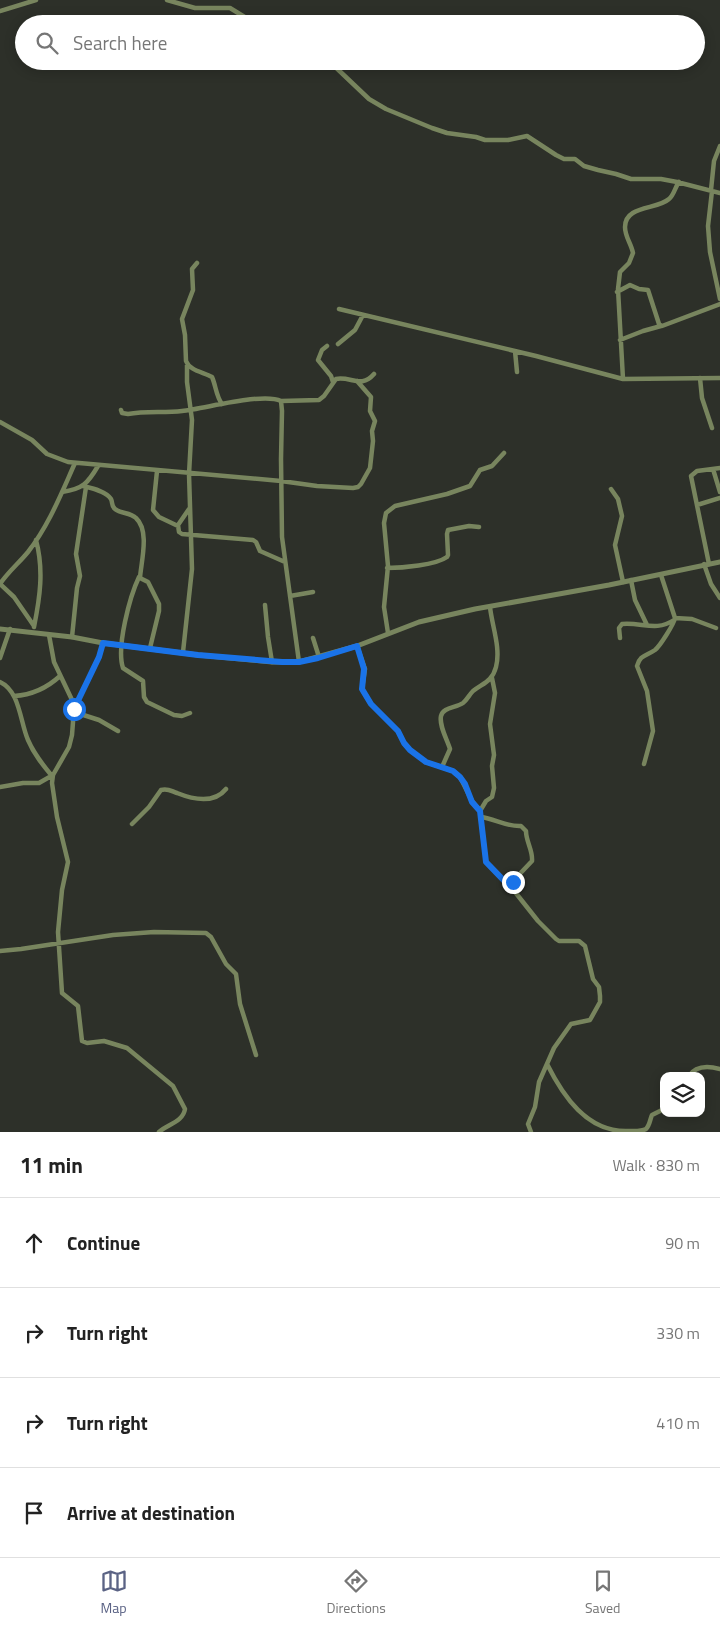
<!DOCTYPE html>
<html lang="en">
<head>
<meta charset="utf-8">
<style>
	:root { --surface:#fff; --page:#f2f2f2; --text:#222; --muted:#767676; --line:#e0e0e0; --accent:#5b6385 }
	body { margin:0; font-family:"Titillium Web",sans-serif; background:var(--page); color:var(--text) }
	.controls { position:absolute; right:15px; bottom:15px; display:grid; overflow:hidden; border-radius:10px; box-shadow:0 2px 12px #0003 }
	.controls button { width:45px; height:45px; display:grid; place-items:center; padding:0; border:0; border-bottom:1px solid var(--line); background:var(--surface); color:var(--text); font:25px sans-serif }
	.stop { position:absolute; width:15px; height:15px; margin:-11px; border:4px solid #1a73e8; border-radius:50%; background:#fff }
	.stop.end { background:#1a73e8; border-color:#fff; box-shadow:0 1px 5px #0008 }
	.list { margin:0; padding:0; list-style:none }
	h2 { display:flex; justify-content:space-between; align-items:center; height:65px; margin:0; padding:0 20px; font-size:21px }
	h2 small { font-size:16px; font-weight:400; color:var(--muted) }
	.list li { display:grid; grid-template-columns:32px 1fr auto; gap:15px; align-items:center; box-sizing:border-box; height:90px; padding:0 20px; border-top:1px solid var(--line) }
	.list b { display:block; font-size:19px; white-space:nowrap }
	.list em { font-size:16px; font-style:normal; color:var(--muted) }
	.icon { flex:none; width:28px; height:28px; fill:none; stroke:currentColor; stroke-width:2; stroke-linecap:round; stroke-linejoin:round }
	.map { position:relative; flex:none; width:720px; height:1132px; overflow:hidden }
	.search { position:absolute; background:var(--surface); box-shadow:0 2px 12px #0003; left:15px; right:15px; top:15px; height:55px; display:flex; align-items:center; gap:12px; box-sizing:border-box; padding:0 18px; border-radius:28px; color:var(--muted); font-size:19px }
	.sheet { height:425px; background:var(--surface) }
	nav { display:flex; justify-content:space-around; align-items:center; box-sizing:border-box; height:70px; border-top:1px solid var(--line); background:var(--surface); font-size:14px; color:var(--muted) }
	nav a { display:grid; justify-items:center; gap:2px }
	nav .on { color:var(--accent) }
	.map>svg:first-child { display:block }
</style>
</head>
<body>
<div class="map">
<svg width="720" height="1132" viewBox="0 0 720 1132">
	<rect width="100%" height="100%" fill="#2d3029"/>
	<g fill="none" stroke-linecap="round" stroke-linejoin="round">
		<path stroke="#78855e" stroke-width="4.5" d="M167 0 195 8H230L256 24
			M0 11 36 0
			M329 61 369 99 386 109 432 128 447 133 476 137 485 140H508L527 136 556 155 564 159H575L584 166 598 170 616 174 631 179H661L677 182 720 193
			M711 190 714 161 720 146
			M712 191 708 226 710 252 720 299
			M197 263 192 269 193 290 182 319 185 335 186 361C190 371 203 372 212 377 216 386 216 396 222 404
			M617 292 630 285 639 289 648 290 659 324 662 326 720 304
			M339 309 536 356 623 379 720 378
			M620 340 643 331 661 326
			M338 344 355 330 363 315
			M327 346 322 350 318 360 331 376 333 382
			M515 351 517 372
			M700 378 702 398 712 428
			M623 379 618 289 620 272 629 263 633 253C631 243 625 237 625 227 625 205 657 210 669 199 674 195 675 187 679 182
			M281 401 319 400 324 396 336 379C351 376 361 389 374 374
			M121 410 122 413 128 414C146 411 164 413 182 411 204 409 263 392 281 401L282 411 281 459 282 537 299 662
			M0 422 32 440 47 454 68 462 281 481 317 486 353 488 358 487 361 484 370 468 373 441 372 431 375 421 370 411 371 397 357 381
			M713 469 720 492
			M157 471 153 510 159 517 178 526
			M83 486C91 488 106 491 111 499 113 503 111 506 115 509 121 514 130 512 136 518 150 531 141 562 140 578L148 582 159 604V611L150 648
			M611 489 618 499 622 516 615 545 623 582
			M62 492C83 489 88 483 98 466
			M697 505 720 498
			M189 509 178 525 179 532 182 534 253 540 256 542 260 551 285 562
			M704 564 711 584 720 598
			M709 564 691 476 697 471 720 468
			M387 568C402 568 436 565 447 557L448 555 447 534 448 530 469 526 479 527
			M139 577C130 596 116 647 123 668L143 681 144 697 147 702 174 715 182 716 190 713
			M631 580 635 600 647 625
			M0 584C8 572 19 563 28 552 49 525 61 494 75 463
			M0 584 14 597 34 626
			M290 596 313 592
			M265 605 268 637 272 662
			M675 618 692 619 716 628
			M34 627C40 597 44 570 36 540
			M388 633 384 607 388 566 384 523 386 513 395 506 447 494 470 486 480 470 492 466 504 453
			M49 635 54 662 73 702 74 709 72 735 69 747 53 775 52 783 57 817 68 862 62 890 58 932 62 993 78 1006 82 1041 87 1043 104 1041 127 1048 173 1086 185 1109C183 1122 168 1124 159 1132
			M72 637 77 588 80 576 76 554 86 487
			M313 638 319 657
			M620 638 619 628 622 624C642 622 656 632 674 620
			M357 646 365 669 362 689 371 704 398 731 404 743 410 750 426 762 453 771 460 777 472 801 480 811 486 862 515 892 538 921 556 939 559 941H579L585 946 593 979 599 987 600 996V1002L590 1020 571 1024 554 1048 539 1082 535 1107 528 1124 531 1132
			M183 652 192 569 189 474 192 420 187 382V365
			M0 658 10 629
			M0 682C20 691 20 722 28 740 34 754 42 764 52 776
			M14 696C31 695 47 688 60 676
			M74 709 99 657 103 643
			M74 712 99 720 118 731
			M644 764 653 731 647 691 637 666C640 655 646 656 655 650 660 646 674 624 675 618L661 575
			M442 767 450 749C447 739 439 726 441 716 443 707 456 708 463 703 467 700 469 695 473 691 483 683 492 682 496 667 501 648 492 626 490 607
			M0 787 23 783H39L53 775
			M480 811 486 801 492 797 494 788 492 766 494 755 490 724 495 693 492 678
			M481 817C495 819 507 827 521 826L526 831C526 842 533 850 532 861L514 880 512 889
			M132 824 149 807 161 790C168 788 171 791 177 793 192 799 214 804 226 789
			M0 951 21 949 113 935 154 932 206 933 211 937 226 964 236 974 240 1004 256 1055
			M547 1064C563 1096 587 1132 627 1131 633 1131 641 1132 646 1129 650 1125 650 1119 652 1115L664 1109
			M689 1076C696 1065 709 1066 720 1069"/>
		<path stroke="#78855e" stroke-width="5" d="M0 629 72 637 103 643 198 655 272 662H299L357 646 419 622 475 609 609 585 720 562"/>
	</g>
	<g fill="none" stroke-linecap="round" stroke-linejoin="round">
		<path stroke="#1a73e8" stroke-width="6" d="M74 709 99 657 103 643 198 655 282 662H299L318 658 357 646 364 669 362 689 371 704 398 731 404 743 410 750 426 762 453 771 460 777 465 784 472 802 480 811 486 862 512 889 513 882"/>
	</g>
</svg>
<div class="controls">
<button><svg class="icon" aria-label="layers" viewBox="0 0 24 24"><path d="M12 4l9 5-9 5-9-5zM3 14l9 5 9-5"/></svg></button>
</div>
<div class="stop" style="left:74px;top:709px"></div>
<div class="stop end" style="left:513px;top:882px"></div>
<div class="search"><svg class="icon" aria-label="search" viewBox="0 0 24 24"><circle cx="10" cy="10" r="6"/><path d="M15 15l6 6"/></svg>Search here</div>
</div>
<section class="sheet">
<h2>11 min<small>Walk · 830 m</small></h2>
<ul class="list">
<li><svg class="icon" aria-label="ahead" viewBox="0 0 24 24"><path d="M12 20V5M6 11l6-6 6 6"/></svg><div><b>Continue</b></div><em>90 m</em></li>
<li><svg class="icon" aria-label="right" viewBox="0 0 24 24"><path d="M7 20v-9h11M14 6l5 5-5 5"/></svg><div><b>Turn right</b></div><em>330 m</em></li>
<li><svg class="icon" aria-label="right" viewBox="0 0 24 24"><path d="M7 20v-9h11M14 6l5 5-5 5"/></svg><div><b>Turn right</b></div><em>410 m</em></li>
<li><svg class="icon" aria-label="arrive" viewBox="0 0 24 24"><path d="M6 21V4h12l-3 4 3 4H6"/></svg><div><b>Arrive at destination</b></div></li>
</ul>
</section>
<nav>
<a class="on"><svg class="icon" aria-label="map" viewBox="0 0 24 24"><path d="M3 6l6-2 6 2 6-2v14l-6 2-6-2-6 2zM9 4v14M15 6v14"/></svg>Map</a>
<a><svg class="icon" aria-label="directions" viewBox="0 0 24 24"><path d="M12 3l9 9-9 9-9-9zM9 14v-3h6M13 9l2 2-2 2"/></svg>Directions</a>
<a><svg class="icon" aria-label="saved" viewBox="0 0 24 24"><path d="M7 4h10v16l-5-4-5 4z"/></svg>Saved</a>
</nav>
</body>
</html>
